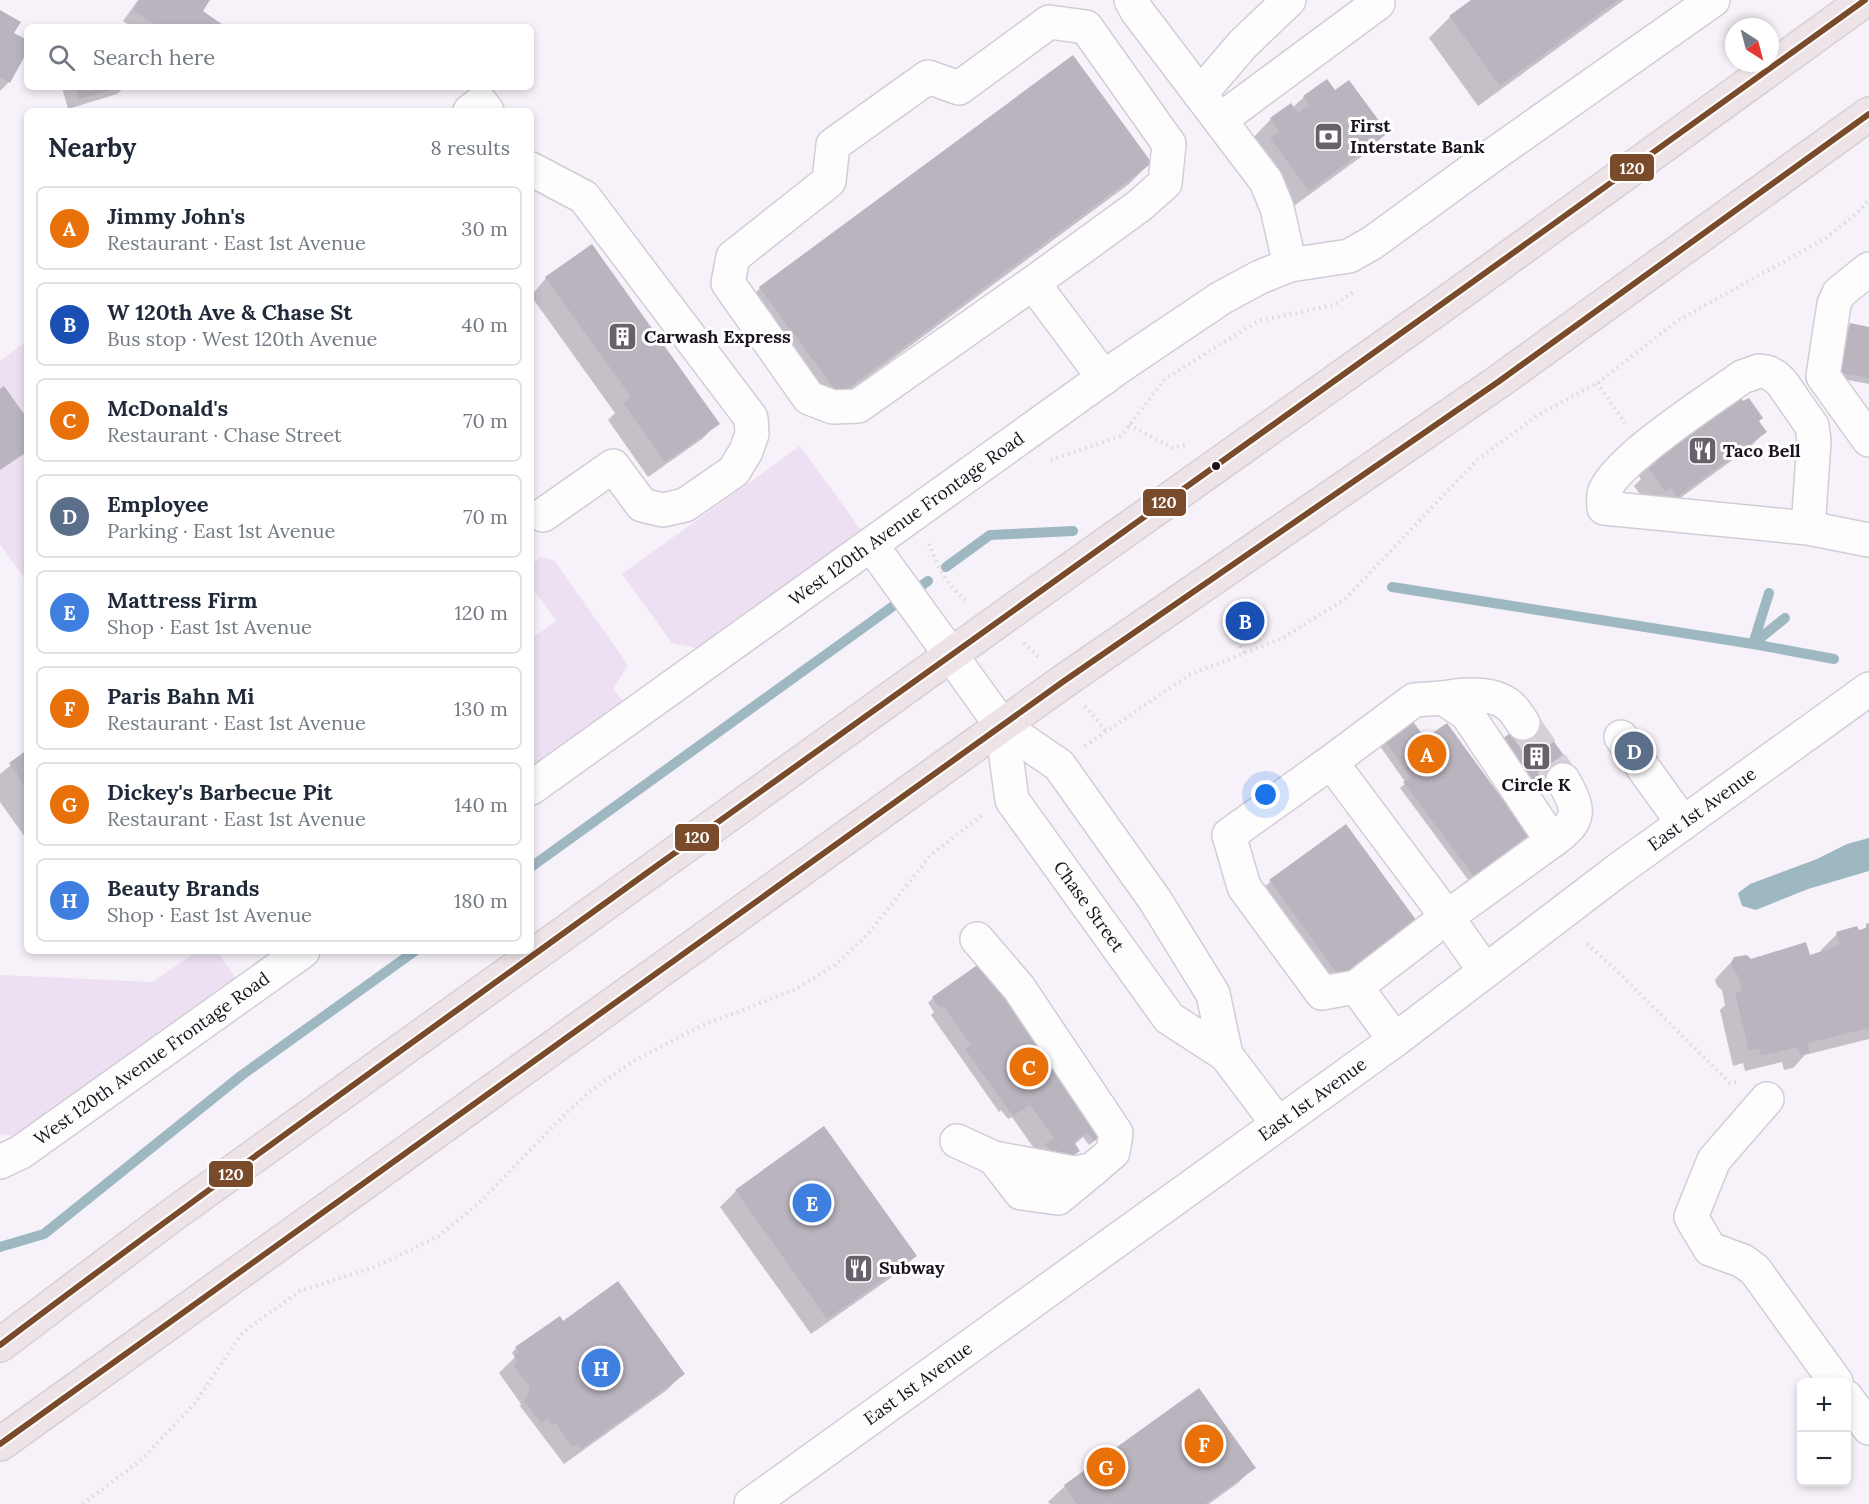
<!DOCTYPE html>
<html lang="en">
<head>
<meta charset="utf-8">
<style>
	:root { --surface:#fff; --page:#f2f2f3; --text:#1f2937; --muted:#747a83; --line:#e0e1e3; --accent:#111827 }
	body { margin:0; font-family:Lora,serif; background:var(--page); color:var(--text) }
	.controls { position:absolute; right:18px; bottom:18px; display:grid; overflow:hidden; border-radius:9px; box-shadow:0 3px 9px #0003 }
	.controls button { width:54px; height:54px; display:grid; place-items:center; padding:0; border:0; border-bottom:2px solid var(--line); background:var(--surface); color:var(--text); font:30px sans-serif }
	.compass { position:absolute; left:1725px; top:18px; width:54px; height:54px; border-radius:50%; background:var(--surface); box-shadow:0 3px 9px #0003; rotate:144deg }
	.you { position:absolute; left:1266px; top:795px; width:21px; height:21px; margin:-15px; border:4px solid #fff; border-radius:50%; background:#1a73e8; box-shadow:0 0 0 9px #1a73e833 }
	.badge { display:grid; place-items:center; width:39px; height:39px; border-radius:50%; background:var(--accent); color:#fff; font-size:20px; font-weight:700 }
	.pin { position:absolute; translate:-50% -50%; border:3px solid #fff; box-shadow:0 2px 6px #0006 }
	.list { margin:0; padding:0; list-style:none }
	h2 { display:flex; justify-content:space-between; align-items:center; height:78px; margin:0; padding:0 24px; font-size:26px }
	h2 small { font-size:20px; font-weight:400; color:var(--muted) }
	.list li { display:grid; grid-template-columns:39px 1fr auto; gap:18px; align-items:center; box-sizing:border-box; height:84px; margin:0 12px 12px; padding:0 12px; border:2px solid var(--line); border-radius:9px }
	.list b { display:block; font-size:22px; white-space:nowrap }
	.list p { margin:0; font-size:20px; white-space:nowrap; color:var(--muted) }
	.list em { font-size:20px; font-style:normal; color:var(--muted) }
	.icon { flex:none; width:33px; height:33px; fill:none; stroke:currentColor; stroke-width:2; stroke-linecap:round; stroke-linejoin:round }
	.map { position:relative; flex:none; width:1869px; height:1504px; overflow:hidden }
	.search { position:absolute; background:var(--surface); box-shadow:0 3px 9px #0003; left:24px; top:24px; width:510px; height:66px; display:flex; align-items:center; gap:15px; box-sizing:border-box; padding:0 21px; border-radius:9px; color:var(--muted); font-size:22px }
	.panel { position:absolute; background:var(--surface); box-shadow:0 3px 9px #0003; left:24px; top:108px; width:510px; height:846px; border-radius:9px }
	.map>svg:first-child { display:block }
</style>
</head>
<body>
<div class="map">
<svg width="1869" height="1504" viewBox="0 0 1869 1504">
	<rect width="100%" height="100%" fill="#f7f1fa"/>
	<path fill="#ece0f2" d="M27 341V582L0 544V361Z
		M800 446 861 530 696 648 672 643 622 574Z
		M540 557 554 560 628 665 613 689 624 702 531 768V639L556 621 531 586V565Z
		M198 951H217L237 980 16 1136 0 1134V975L152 982Z"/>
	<path fill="#9eb8c2" d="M1869 838V871L1808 889 1756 910 1742 906 1738 893 1750 884 1817 859 1847 844Z"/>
	<path fill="#0003" d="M138 0H208L201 11 224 27H132L123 21Z
		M1474 0H1624L1478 106 1429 38 1450 17Z
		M0 12 12 33 27 41V49L9 82 0 91Z
		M62 87H125L117 94 68 109Z
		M1335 92 1386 133 1365 154 1287 211 1250 141 1271 119 1292 108 1304 97Z
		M1150 163 1129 184 817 415 739 309 760 288Z
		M546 278 718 423 702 439 648 477 608 420 615 413 531 296Z
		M1850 325 1869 328V384L1837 378 1845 330Z
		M0 391 27 421V452L0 470Z
		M1758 421 1765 432 1749 448 1661 512 1649 506 1634 486 1641 479 1638 475 1656 458Z
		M1425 740 1524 841 1469 881 1400 788 1406 783 1377 742Z
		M27 752V840L0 802V774Z
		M1346 826 1412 928 1336 984 1265 886Z
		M1869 925V1039L1805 1055 1793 1068 1784 1070 1782 1062 1745 1071 1743 1063 1733 1066 1720 1010 1725 1005 1722 990 1717 986 1715 980 1719 975 1735 958 1751 961 1809 957 1822 952 1821 950 1837 934 1861 931Z
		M933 998 1109 1130 1089 1145 1083 1137 1074 1145 1043 1161 1012 1117 1008 1119 1001 1110 999 1112 931 1015 934 1012 928 1003Z
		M736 1191 915 1256 899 1272 811 1334 720 1207Z
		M563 1323 683 1374 667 1390 564 1464 520 1406 521 1404 499 1373 515 1357 512 1353 516 1348Z
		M1153 1422 1254 1467 1238 1483 1209 1504H1050L1048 1502 1065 1486Z"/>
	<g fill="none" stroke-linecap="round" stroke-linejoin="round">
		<path stroke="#9eb8c2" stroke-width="10" d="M946 567 990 535 1073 531
			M1392 587 1753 644 1834 659
			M1753 644 1769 593
			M1753 644 1785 618
			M531 867 928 581
			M0 1247 44 1234 242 1075 415 951"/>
	</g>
	<path fill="#bab4be" d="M140 0H210L203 11 226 27H158L133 10Z
		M1471 0H1618L1500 86 1449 16Z
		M0 10 21 22 14 33 27 40V52L10 83 0 77Z
		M1073 55 1152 163 839 395 759 287Z
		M1327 79 1335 90 1349 80 1388 133 1309 191 1270 138 1279 131 1270 118 1291 103 1298 113 1309 105 1303 96Z
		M75 87H118V88L79 99Z
		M592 244 720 424 665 462 623 403 631 397 545 277Z
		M1850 323 1869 327V378L1841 373Z
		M4 386 27 418V450L0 468V389Z
		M1736 391 1743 401 1749 398 1763 418 1759 421 1767 432 1677 497 1671 488 1665 491 1649 469 1657 463 1653 458Z
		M1535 715 1575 771 1538 797 1498 742Z
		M1409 716 1425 738 1447 723 1530 837 1474 877 1403 782 1411 778 1381 736Z
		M27 750V789L9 763Z
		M1346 824 1419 924 1342 980 1269 880Z
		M1869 923V1028L1808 1043 1810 1052 1800 1055 1798 1047 1761 1056 1759 1048 1749 1051 1735 993 1742 991 1737 974 1733 970 1731 963 1734 957 1747 955 1751 959 1806 942 1810 955 1840 945 1836 932 1857 926 1859 930 1866 928V924Z
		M983 961 1116 1126 1094 1141 1088 1132 1074 1142 1080 1151 1060 1165 1045 1144 1054 1138 1030 1105 1013 1116 965 1049 971 1045 944 1007H939L932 997Z
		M824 1126 917 1256 827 1319 735 1190Z
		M618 1281 685 1374 581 1449 578 1444 572 1447 555 1423 552 1426 547 1419 541 1424 524 1400 527 1397 530 1387 513 1365 517 1362 514 1356 519 1352 515 1347 560 1316 563 1321Z
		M1199 1388 1256 1468 1205 1504H1077L1064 1485Z"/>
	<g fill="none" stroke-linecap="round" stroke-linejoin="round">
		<path stroke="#d6d0d9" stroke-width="33" stroke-dasharray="33 16" stroke-linecap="butt" d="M1523 723 1563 780"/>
		<defs>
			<g id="minor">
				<path d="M1131 0 1137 11 1266 181 1277 208 1290 265"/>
				<path d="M1200 94 1243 44 1289 0"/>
				<path d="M470 111 481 103 487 111"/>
				<path d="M1220 120 1378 3"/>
				<path d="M531 169 584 197 751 418 752 434 746 451 734 471 685 505 663 510 642 505 613 466 543 515"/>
				<path d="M1869 269 1839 293 1834 304 1823 376 1869 440"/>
				<path d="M1033 283 1139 206 1165 183 1169 144 1086 27 1049 22 959 88 928 77 833 145 829 181 733 257 728 283 809 398 833 407 858 406 1033 283 1104 378"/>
				<path d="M1808 528 1814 441 1812 426 1782 383 1776 377 1767 372 1759 371 1742 377C1713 398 1611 463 1604 494 1603 498 1604 504 1604 508L1808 528 1869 540"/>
				<path d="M872 546 1002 726 1059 765 1155 900 1213 994 1226 1055"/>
				<path d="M1443 698C1463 694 1496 691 1512 708 1516 712 1519 718 1523 723"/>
				<path id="s1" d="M1002 726 1012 800 1169 1018 1226 1055 1278 1124"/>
				<path d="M1621 737 1683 823"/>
				<path d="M1331 762 1414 700 1443 698 1467 714 1552 841 1447 917 1356 987 1322 993 1244 887 1229 835 1331 762 1447 917 1485 971"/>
				<path id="s2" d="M531 788 1120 366 1221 298 1260 277 1290 265 1349 256 1372 243 1490 157 1713 0"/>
				<path d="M1552 841C1582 820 1580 810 1563 780"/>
				<path d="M1356 987 1395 1040"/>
				<path d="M1767 1099 1714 1160 1691 1217 1710 1249 1743 1261 1755 1270 1836 1382"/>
				<path d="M957 1141 994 1158 1074 1173 1092 1170 1113 1152 1116 1133 1019 988 977 939"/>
				<path d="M994 1158 1021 1193 1058 1198 1092 1170"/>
				<path id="s3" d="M0 1162 21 1152 303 951"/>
				<path d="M1846 1397 1869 1428"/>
				<path id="s4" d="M751 1504 1395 1040 1618 870 1869 689"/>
			</g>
			<path id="major" d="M0 1345 167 1219 1009 613 1443 305 1865 0
				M0 1444 1064 681 1498 382 1869 114"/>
		</defs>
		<use href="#minor" stroke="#d3ccd6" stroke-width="36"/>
		<use href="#major" stroke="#d3d0d5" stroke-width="36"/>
		<path stroke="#d9d8db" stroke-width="4" stroke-dasharray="1.5 4.5" stroke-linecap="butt" d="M1597 383 1625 423
			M1129 425 1173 448 1185 445
			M1051 460 1121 436 1165 379 1258 321 1334 305 1355 291
			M929 544C937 565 949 590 968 601
			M1245 621 1230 632 1245 653
			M1024 643 1041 659
			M1085 706 1106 731
			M1085 746 1189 675 1281 639 1345 599 1478 459 1538 415 1599 382 1677 321 1826 238 1859 211 1869 199
			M1587 944 1619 973 1730 1083 1737 1082
			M83 1504 142 1459 195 1403 242 1333 300 1291 375 1267 439 1236 480 1202 568 1111 593 1089 637 1059 701 1026 794 990 834 966 867 935 931 855 982 815"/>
		<use href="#minor" stroke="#fefdfe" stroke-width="33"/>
		<use href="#major" stroke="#eee3e6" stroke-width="33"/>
		<defs>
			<path id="bus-1" d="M0 1345C212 1185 429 1031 644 875 1051 583 1459 293 1865 0
				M0 1444 1064 681 1498 382 1869 114"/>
		</defs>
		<use href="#bus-1" stroke="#fff" stroke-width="10"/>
		<use href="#bus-1" stroke="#7a4b2a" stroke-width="6"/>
	</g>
	<defs>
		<symbol id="bank-square" viewBox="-11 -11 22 22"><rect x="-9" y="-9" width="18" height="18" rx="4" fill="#68616b" stroke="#fff"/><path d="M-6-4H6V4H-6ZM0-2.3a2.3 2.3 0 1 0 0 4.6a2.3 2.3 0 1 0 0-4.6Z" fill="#fff"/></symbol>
		<symbol id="building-square" viewBox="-11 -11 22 22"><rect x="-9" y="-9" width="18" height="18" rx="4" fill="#68616b" stroke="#fff"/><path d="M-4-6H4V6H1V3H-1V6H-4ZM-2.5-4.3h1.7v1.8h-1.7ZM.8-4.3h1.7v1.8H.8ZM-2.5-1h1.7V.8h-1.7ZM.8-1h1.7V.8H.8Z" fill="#fff"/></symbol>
		<symbol id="restaurant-square" viewBox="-11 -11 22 22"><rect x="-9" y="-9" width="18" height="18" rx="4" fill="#68616b" stroke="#fff"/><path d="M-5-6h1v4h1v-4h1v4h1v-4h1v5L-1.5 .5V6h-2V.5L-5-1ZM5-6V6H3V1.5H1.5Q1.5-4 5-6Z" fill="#fff"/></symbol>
	</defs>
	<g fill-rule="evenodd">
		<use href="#bank-square" x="1312" y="120" width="33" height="33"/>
		<use href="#building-square" x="606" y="320" width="33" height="33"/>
		<use href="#restaurant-square" x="1686" y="434" width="33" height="33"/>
		<use href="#building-square" x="1520" y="740" width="33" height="33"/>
		<use href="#restaurant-square" x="842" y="1252" width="33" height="33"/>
	</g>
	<circle fill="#1b141e" stroke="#fff" stroke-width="2" cx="1216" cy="466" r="5"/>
	<g text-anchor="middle" stroke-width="6" stroke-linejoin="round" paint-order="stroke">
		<g font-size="18" font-weight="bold" fill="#1b141e" stroke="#fff" text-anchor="start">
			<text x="1350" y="132">First<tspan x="1350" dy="21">Interstate Bank</tspan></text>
			<text x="644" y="343">Carwash Express</text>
			<text x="1723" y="457">Taco Bell</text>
			<text x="1536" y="791" text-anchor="middle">Circle K</text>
			<text x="879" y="1274">Subway</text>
		</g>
		<g font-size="18" fill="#1b141e" stroke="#fff">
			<text dy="6" stroke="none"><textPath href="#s2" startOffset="462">West 120th Avenue Frontage Road</textPath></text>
			<text dy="6" stroke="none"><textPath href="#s4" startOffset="1178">East 1st Avenue</textPath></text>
			<text dy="6" stroke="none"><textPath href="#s1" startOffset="206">Chase Street</textPath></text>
			<text dy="6" stroke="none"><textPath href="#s3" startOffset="184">West 120th Avenue Frontage Road</textPath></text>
			<text dy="6" stroke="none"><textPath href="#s4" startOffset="692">East 1st Avenue</textPath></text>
			<text dy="6" stroke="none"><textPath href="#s4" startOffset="206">East 1st Avenue</textPath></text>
		</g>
	</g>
	<g stroke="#fff" stroke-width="2">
		<rect x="1609" y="153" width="46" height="29" rx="6" fill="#7a4b2a"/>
		<rect x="1142" y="488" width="45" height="29" rx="6" fill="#7a4b2a"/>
		<rect x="674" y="823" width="46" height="29" rx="6" fill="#7a4b2a"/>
		<rect x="208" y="1160" width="46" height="28" rx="6" fill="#7a4b2a"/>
	</g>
	<g font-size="16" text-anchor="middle" font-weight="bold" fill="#fff">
		<text x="1632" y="174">120</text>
		<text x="1164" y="508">120</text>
		<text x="697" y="843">120</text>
		<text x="231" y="1180">120</text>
	</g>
</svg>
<div class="controls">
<button>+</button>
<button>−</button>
</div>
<svg class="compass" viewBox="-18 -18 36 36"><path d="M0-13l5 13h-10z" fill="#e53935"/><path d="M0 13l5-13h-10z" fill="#747a83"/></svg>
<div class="you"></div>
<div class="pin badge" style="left:1427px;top:754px;background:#e8710a">A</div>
<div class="pin badge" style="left:1245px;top:621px;background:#1a4fb4">B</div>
<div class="pin badge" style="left:1029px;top:1067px;background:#e8710a">C</div>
<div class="pin badge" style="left:1634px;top:751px;background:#5c6f8a">D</div>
<div class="pin badge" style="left:812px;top:1203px;background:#3f7fe0">E</div>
<div class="pin badge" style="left:1204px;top:1444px;background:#e8710a">F</div>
<div class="pin badge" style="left:1106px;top:1467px;background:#e8710a">G</div>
<div class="pin badge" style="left:601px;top:1368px;background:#3f7fe0">H</div>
<div class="search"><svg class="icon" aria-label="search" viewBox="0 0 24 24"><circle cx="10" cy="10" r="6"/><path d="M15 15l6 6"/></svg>Search here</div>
<section class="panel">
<h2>Nearby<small>8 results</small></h2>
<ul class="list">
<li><span class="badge" style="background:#e8710a">A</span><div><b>Jimmy John's</b><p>Restaurant · East 1st Avenue</p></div><em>30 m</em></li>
<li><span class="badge" style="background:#1a4fb4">B</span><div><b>W 120th Ave &amp; Chase St</b><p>Bus stop · West 120th Avenue</p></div><em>40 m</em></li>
<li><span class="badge" style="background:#e8710a">C</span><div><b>McDonald's</b><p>Restaurant · Chase Street</p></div><em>70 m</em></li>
<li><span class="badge" style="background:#5c6f8a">D</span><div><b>Employee</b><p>Parking · East 1st Avenue</p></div><em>70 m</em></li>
<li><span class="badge" style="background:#3f7fe0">E</span><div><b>Mattress Firm</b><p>Shop · East 1st Avenue</p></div><em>120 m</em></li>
<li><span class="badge" style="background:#e8710a">F</span><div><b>Paris Bahn Mi</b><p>Restaurant · East 1st Avenue</p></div><em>130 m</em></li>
<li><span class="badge" style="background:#e8710a">G</span><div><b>Dickey's Barbecue Pit</b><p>Restaurant · East 1st Avenue</p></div><em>140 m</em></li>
<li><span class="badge" style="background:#3f7fe0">H</span><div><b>Beauty Brands</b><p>Shop · East 1st Avenue</p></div><em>180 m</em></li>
</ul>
</section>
</div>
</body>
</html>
